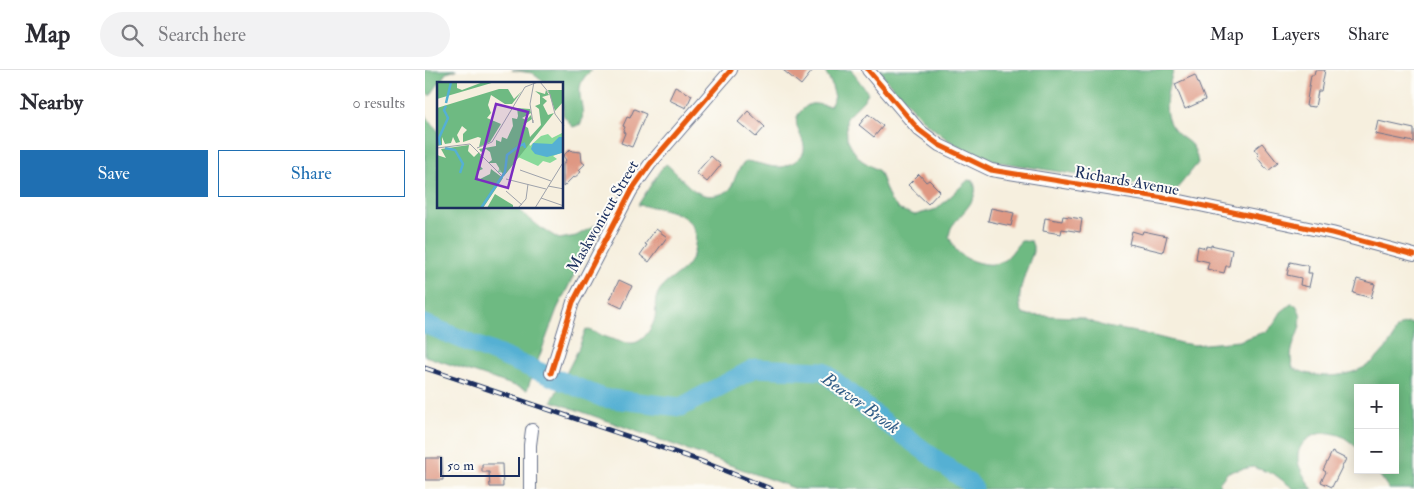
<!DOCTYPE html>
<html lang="en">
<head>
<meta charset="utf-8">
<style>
	:root { --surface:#fff; --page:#f2f2f3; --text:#2b2b33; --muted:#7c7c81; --line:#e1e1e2; --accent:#1f6fb2 }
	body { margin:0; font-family:"IM FELL Double Pica",serif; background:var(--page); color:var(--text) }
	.controls { position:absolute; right:15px; bottom:15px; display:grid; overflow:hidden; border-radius:0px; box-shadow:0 2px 12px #0003 }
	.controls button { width:45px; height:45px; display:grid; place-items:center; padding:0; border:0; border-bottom:1px solid var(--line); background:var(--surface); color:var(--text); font:25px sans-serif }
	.scale { position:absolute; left:15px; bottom:12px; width:80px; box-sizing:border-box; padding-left:5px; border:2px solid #1b2f5e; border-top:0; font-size:14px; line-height:18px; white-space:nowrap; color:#1b2f5e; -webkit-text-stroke:4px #fdfcf7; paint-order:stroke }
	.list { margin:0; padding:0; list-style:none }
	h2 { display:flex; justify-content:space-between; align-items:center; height:65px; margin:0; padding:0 20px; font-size:21px }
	h2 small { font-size:16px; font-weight:400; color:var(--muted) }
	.actions { display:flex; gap:10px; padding:15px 20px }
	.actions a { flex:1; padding:11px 0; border:1px solid var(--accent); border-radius:0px; text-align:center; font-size:18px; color:var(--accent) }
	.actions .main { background:var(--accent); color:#fff }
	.icon { flex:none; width:28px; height:28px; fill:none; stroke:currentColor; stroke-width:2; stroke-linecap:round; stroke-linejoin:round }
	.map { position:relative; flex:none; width:989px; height:419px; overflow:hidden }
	header { display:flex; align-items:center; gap:30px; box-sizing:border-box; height:70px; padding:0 25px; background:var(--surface); border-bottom:1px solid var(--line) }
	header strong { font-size:24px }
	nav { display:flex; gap:28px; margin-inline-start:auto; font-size:18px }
	.search { width:350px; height:45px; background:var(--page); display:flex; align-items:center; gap:12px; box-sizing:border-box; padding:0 18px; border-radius:28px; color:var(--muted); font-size:19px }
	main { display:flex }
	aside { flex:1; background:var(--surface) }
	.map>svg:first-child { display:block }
</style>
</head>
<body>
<header>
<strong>Map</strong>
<div class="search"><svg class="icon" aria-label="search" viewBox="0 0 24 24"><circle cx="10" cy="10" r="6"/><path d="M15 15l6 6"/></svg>Search here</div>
<nav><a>Map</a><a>Layers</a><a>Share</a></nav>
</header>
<main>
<aside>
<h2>Nearby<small>0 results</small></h2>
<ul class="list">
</ul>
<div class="actions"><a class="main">Save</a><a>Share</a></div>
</aside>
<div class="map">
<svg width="989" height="419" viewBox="0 0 989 419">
	<rect width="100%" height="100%" fill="#fdfcf7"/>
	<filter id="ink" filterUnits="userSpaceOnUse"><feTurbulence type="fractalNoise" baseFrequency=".02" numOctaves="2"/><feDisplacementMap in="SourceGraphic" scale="10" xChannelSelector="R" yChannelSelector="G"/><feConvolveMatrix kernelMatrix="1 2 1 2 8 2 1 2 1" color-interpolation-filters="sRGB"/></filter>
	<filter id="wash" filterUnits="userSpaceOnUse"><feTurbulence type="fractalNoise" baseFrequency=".0096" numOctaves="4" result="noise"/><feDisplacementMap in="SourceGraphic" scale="20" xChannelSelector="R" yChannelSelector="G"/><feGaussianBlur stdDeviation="1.12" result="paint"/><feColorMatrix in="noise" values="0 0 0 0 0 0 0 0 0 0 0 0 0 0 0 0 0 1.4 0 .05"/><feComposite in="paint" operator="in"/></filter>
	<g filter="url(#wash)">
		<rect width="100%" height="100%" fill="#f6efde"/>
		<path fill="#6eba82" stroke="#447470" d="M0 0H32L21 3 5 26 0 21Z
			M87 0H167C143 18 163 34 156 54L148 57 138 45V14H121L107 3Z
			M399 0H426L443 23 438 31 421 48 422 68 428 80 436 90 454 101 465 130 475 140 490 145 512 139 543 110 548 111C558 129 533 145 526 158 526 158 524 165 524 166 526 171 529 179 534 183 542 191 563 197 574 193 584 189 589 178 596 171H606L608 176V182C603 197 587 231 599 245L653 247 681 257 717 263 756 273 769 275 814 271 842 261 849 254 856 242 866 234 871 235C886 257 859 274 868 298 894 311 931 308 952 288 957 283 963 276 967 270 969 267 969 262 972 259 975 254 983 252 989 254V419H964L951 400H970V318H933V379C926 372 919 366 910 364 894 359 872 370 873 388 873 395 876 400 879 406 882 411 884 416 888 419H869L849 404 828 397 803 402 794 413V419H372L127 331 152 282 161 259C173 263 200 277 212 272 220 269 228 256 230 248 232 242 229 235 231 229 234 214 249 209 259 199 266 192 269 185 270 175 277 143 237 138 213 135L236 99 241 94C257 106 268 130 292 125 297 124 303 122 306 118 311 107 312 99 321 91 332 92 345 98 356 97 363 96 368 93 373 89 392 75 360 57 376 41 379 38 382 35 386 34 391 33 399 36 405 36L410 27 406 13Z
			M452 0H749C743 16 736 42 747 57 759 74 769 67 773 93L750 121 574 92 541 80 523 70 501 53Z
			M0 43 1 47 14 62V138H91L116 158 134 169 151 166 169 156 175 155V161L153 197 132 239 102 320 0 286Z"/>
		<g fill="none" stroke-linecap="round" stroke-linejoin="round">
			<path stroke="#55b0d3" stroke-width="19" d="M0 254 178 328 256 337 330 298 398 301 453 347 545 414 549 419"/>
		</g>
		<g id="blocks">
			<path fill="#df9883" d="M358 0H388L376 15Z
				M890 0H900L896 21H893L890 37 881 36 886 5H889Z
				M770 5 780 30 760 39 750 14Z
				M250 17 267 25 261 38 244 30Z
				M209 39 221 44 207 77 196 73 200 63 198 62 200 57 198 56 202 47 205 48Z
				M323 41 340 57 331 67 313 52Z
				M443 44 458 56 449 67 434 55Z
				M953 51 989 59V72L950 64Z
				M837 73 853 93 843 101 832 87 834 85 829 79Z
				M145 79 147 81 156 82 157 92 160 94 154 100 156 102 149 108 148 107 138 117V94L141 90 138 86Z
				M286 86 296 95 282 112 271 103Z
				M494 104 501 112 504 110 515 121 503 134 483 115Z
				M566 138 589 143 586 156 563 151Z
				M638 146 657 149 655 162 637 159 636 164 618 161 620 148 637 151Z
				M231 159 242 167 224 192 215 185 222 175 220 174Z
				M707 161 717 164 718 161 742 166 738 182 704 174Z
				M786 175 807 180 804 196H801L799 203 782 199 784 192 771 189 773 176 781 178V176L786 177Z
				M865 192 884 196 883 203H887L884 217 875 215 876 208 862 205Z
				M932 209 950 214 946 228 928 223Z
				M194 210 207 216 197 238 184 232Z
				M907 382 921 389 907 417 896 412 901 402 898 400Z
				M0 388H17L18 410H0Z
				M57 394H77L78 417H65L64 402H57Z"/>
		</g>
	</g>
	<g filter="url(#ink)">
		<use href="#blocks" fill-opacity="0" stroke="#68728b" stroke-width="1"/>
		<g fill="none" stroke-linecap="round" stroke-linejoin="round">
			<defs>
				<path id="minor" d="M443 0 494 60 514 75 566 100 751 130 907 163 989 185
					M126 303 148 232 206 121 225 94 306 0
					M105 419V375L107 360"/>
			</defs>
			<use href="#minor" stroke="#68728b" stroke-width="14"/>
			<use href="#minor" stroke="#fff" stroke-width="12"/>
			<defs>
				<path id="rail" d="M0 298 273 390 346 419"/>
			</defs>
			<use href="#rail" stroke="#1b2f5e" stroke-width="5"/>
			<use href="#rail" stroke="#fdfcf7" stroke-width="3" stroke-dasharray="9" stroke-linecap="butt"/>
			<defs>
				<path id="cycleway" d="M443 0 494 60 514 75 566 100 751 130 907 163 989 185
					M126 303 148 232 206 121 225 94 306 0"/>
			</defs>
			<use href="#cycleway" stroke="#fdfcf7" stroke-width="8"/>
			<use href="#cycleway" stroke="#e8590c" stroke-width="5"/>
		</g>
	</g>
	<g text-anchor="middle" stroke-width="4" stroke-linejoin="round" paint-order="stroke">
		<g font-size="16" fill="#1b2f5e" stroke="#fdfcf7">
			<text transform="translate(702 110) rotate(10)" y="6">Richards Avenue</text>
			<text transform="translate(177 146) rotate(-60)" y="6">Maskwonicut Street</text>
		</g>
		<g font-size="18" font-style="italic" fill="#2f5c87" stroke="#fdfcf7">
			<text transform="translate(436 333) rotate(36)" y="6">Beaver Brook</text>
		</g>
	</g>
	<g transform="translate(12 12)">
		<rect width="126" height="126" fill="#f6efde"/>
		<path d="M125 51 126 70 116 74 120 77 113 81 106 79 101 84 81 75 69 91 61 90 67 71 92 61 93 64 104 54 111 52 115 56Z" fill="#89da9a"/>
		<path d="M0 0H20V6L25 8 46 0 91 1 58 0 0 17ZM62 7H71L77 17 85 9 75 22H68L54 13 51 23 54 31 50 36 64 42 53 60 42 65 44 56 41 55 26 60V52L30 48 25 44 20 53 23 60 19 61 16 55 14 61 8 62 5 55V63L0 64V26ZM109 8 112 13 105 15 110 19 106 23 111 33 117 31 67 94 59 81H51L55 78 53 70 49 67 44 70 42 67 59 64V58L64 60 65 55 70 57 76 44 75 36 80 37 81 34 80 26 93 27 94 31 85 36 89 38 94 33 95 37 86 43 91 46 93 55 104 43 102 27 98 24 103 22V13L98 9 108 12ZM111 8H126V20L118 29ZM32 63 31 69 37 75 42 70 45 76 42 83 46 87 41 89V98L53 92 54 87 66 96 46 126 0 125V73L9 76 4 67ZM58 112 76 123V125L50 126Z" fill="#6eba82"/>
		<path d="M122 55H126L125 71 110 75 98 72 94 67 96 61 115 62Z" fill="#55b0d3"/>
		<path fill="none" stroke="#55b0d3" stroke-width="2.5" d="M9 21 14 0M3 63 2 56 11 36 7 28 9 24M8 66 18 68 26 82 23 91M44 126 68 90 70 73 82 64 87 62 88 66"/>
		<path fill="none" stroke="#9ea2ab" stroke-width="1" d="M103 0 113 12 118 32 127 44M96 38V41L93 22 97 0M0 66 33 62 65 94M40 66 55 60 88 5 101 0M83 88 114 99M69 97 109 107M111 104 127 107M69 109 85 123M104 116 127 124M81 126 89 117 91 102M98 126 127 79"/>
		<path fill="#7b2cbf" fill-opacity="0.15" stroke="#7b2cbf" stroke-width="2.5" d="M59 22 91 30 71 106 39 97Z"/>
		<rect width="126" height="126" fill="none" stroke="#1b2f5e" stroke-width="2.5"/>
	</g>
</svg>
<div class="controls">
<button>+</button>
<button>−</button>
</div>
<div class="scale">50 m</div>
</div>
</main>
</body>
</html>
